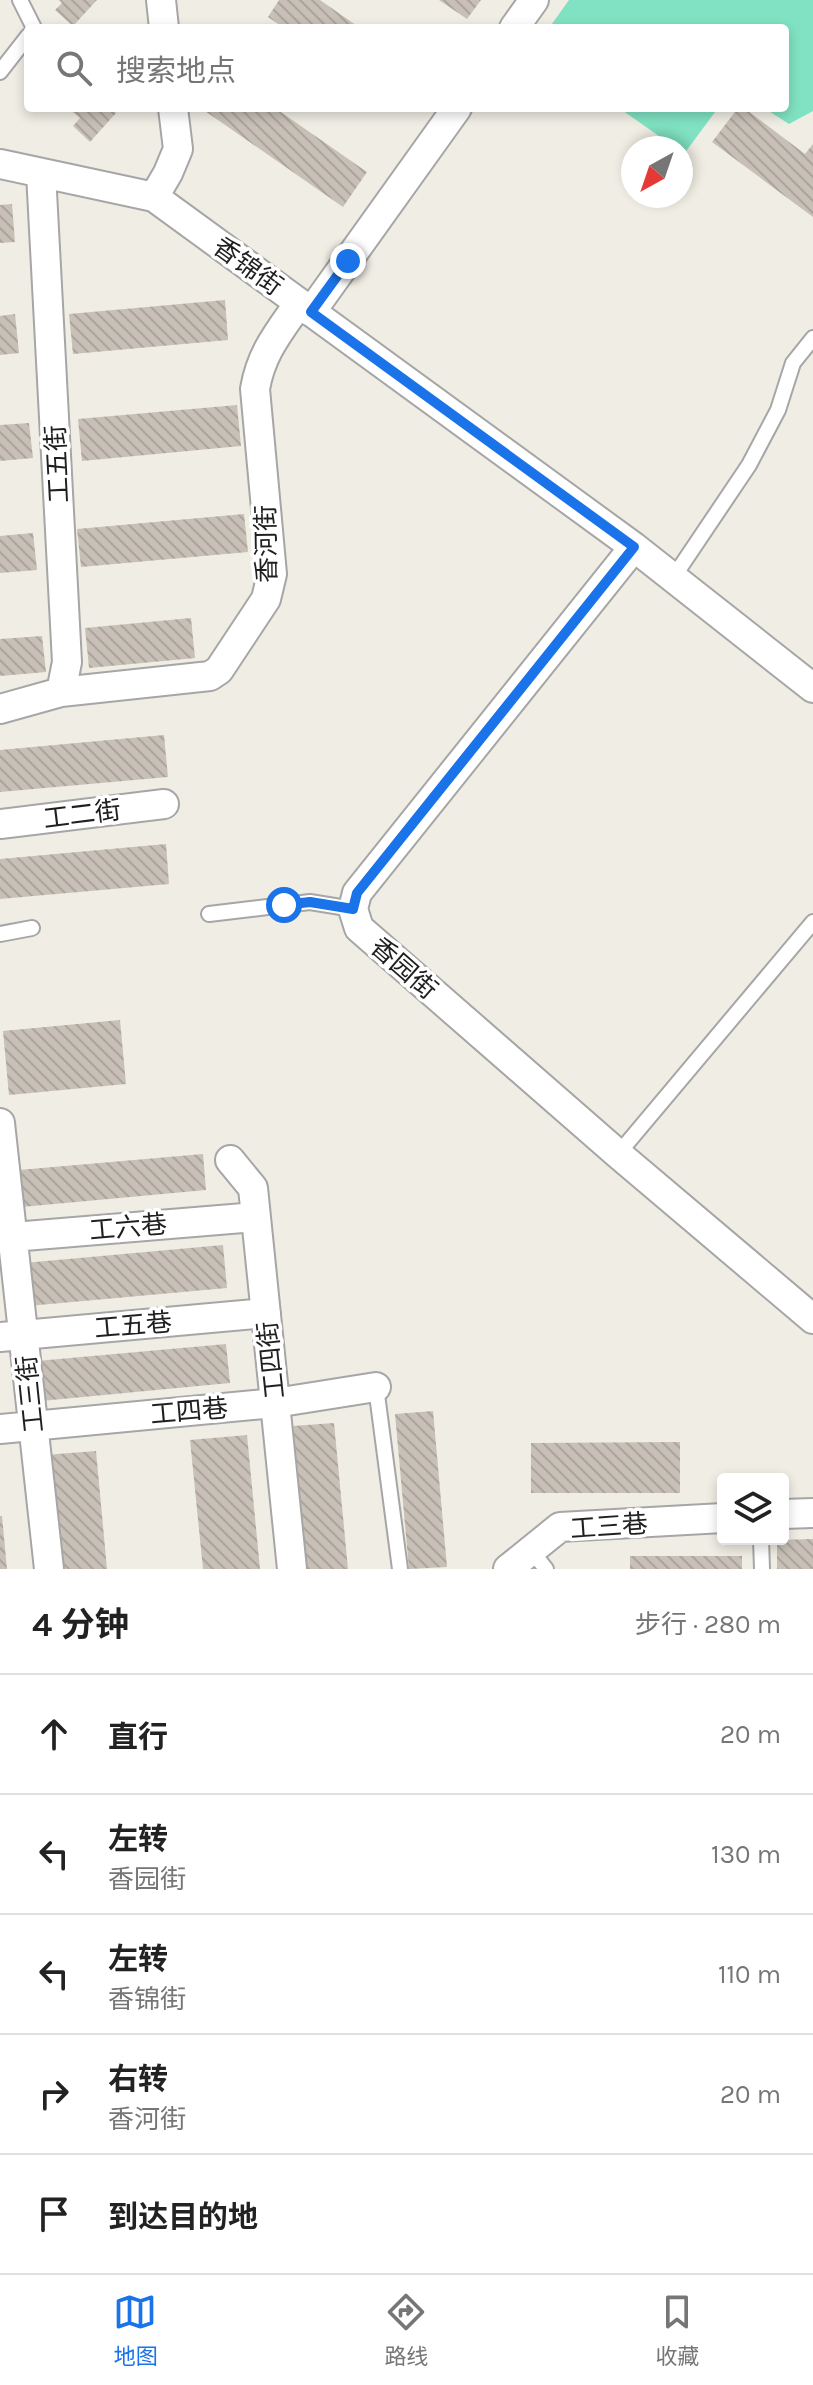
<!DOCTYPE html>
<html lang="zh">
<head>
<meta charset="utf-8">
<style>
	:root { --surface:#fff; --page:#f2f2f2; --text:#222; --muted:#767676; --line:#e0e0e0; --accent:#1a73e8 }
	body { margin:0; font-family:Karla,"Noto Sans SC",sans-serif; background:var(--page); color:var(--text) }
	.controls { position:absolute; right:24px; bottom:24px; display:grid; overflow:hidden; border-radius:8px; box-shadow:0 4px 12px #0003 }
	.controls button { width:72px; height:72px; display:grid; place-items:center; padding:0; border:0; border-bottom:2px solid var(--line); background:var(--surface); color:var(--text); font:40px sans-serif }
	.compass { position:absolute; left:621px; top:136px; width:72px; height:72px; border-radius:50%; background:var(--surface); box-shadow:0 4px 12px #0003; rotate:220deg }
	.stop { position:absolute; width:24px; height:24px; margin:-18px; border:6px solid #1a73e8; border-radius:50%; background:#fff }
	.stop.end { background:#1a73e8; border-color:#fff; box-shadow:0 2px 8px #0008 }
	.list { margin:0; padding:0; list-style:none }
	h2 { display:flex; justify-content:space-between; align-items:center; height:104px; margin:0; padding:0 32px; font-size:34px }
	h2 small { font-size:26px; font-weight:400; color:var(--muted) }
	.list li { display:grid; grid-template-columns:52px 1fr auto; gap:24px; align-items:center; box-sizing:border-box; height:120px; padding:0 32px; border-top:2px solid var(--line) }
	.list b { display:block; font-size:30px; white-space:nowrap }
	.list p { margin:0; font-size:26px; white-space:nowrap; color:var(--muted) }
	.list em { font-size:26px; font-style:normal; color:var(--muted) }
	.icon { flex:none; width:44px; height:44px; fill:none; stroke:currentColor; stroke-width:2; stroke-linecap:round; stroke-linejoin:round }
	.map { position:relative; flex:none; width:813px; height:1569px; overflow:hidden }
	.search { position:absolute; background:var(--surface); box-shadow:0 4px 12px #0003; left:24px; right:24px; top:24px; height:88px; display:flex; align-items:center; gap:20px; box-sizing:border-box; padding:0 28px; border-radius:8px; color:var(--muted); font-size:30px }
	.sheet { height:704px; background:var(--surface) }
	nav { display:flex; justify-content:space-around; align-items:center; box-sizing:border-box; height:112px; border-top:2px solid var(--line); background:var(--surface); font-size:22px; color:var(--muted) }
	nav a { display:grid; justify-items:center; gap:4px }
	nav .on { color:var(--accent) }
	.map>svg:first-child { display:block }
</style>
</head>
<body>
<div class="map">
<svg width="813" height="1569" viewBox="0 0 813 1569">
	<defs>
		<pattern id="building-back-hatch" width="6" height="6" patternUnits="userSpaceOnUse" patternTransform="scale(2)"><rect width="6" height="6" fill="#c8c0b7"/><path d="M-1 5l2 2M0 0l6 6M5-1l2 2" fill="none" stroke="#aba59d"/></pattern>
	</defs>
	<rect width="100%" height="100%" fill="#f0ede4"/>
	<path fill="#80e2c2" d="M569 0H813V111L789 124 764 108H785V28H549Z
		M619 108H718L684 154 681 152V148H676Z"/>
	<path fill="url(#building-back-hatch)" d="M59 0H97L73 26 55 10 62 3Z
		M279 0H320L360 28H284L268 17Z
		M439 0H481L467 19Z
		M68 108H110L116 113 90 142 73 126 80 118Z
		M207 108H275L367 172 343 207 205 111Z
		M738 108H744L805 154 813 144V217L712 142Z
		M12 204 15 242 0 243V205Z
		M225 300 228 340 73 354 69 314Z
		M15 314 19 353 0 355V316Z
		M237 405 241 446 82 461 78 419Z
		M29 423 33 458 0 461V425Z
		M244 514 248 552 81 567 77 529Z
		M33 533 37 570 0 573V536Z
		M191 618 195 658 89 668 85 628Z
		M42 636 46 672 0 676V639Z
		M164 735 168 777 0 792V750Z
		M166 844 169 884 0 899V859Z
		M120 1020 126 1084 9 1095 3 1031Z
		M203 1154 206 1190 22 1207 19 1170Z
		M223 1245 227 1288 28 1306 24 1263Z
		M226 1344 230 1383 41 1401 37 1361Z
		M433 1411 447 1567 409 1569 395 1414Z
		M334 1423 348 1569H307L293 1426Z
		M247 1435 260 1569H203L190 1440Z
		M680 1442V1493H531V1443Z
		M96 1451 107 1569H55L45 1455Z
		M0 1516H2L7 1569H0Z
		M813 1539V1569H777V1540Z
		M630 1556H742V1569H630Z"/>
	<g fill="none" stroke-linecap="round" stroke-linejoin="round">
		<defs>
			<path id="service" d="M20 0 34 28
				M0 72 28 36
				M673 578 749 465 778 410 793 363 813 338
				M209 914 310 902 353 909
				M0 934 32 928
				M618 1154 813 922
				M376 1387 400 1569
				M761 1539 762 1569
				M531 1550 546 1569"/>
			<path id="minor" d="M161 0 164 28
				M514 28 534 0
				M0 164 154 197 634 547 813 688
				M154 197 168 173 178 149 173 108
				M311 312 457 108
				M634 547 357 893 353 909 359 928 618 1154 813 1319
				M61 692 210 676 219 670 266 599 272 574 255 389C261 353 279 332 299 303
				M0 709 61 692 67 662 41 173
				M0 824 164 804
				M0 1123 49 1569
				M230 1160 253 1188 292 1569
				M0 1238 256 1217
				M0 1337 266 1313
				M0 1429 275 1403 376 1387
				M783 1514 813 1513
				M508 1569 560 1527 723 1518"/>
		</defs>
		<use href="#service" stroke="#a6a6a6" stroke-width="18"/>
		<use href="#minor" stroke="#a6a6a6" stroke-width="32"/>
		<use href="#service" stroke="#fff" stroke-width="14"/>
		<use href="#minor" stroke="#fff" stroke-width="28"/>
	</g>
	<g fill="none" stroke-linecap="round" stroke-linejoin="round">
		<path stroke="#1a73e8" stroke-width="10" d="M284 905 310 902 353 909 357 893 634 547 311 312 348 261"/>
	</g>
	<g text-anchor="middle" stroke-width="7" stroke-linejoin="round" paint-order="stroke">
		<g font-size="26" fill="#1f1f1f" stroke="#fff">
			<text transform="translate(248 266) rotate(36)" y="9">香锦街</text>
			<text transform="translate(57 464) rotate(-93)" y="9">工五街</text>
			<text transform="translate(266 544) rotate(-91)" y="9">香河街</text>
			<text transform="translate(82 814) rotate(-7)" y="9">工二街</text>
			<text transform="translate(404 968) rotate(41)" y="9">香园街</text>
			<text transform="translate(128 1227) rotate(-5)" y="9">工六巷</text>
			<text transform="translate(133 1325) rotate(-5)" y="9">工五巷</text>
			<text transform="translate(271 1360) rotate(-96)" y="9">工四街</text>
			<text transform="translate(30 1394) rotate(-96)" y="9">工三街</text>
			<text transform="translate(189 1411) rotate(-5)" y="9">工四巷</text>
			<text transform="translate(609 1526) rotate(-4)" y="9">工三巷</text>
		</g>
	</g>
</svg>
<div class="controls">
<button><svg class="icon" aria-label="layers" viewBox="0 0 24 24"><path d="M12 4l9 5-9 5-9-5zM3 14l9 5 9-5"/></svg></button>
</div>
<svg class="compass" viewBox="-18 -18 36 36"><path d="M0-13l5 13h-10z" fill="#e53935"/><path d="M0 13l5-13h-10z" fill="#767676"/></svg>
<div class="stop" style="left:284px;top:905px"></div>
<div class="stop end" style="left:348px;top:261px"></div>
<div class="search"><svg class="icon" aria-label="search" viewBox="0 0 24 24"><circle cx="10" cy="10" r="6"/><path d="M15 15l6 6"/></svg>搜索地点</div>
</div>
<section class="sheet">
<h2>4 分钟<small>步行 · 280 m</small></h2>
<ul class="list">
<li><svg class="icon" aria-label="ahead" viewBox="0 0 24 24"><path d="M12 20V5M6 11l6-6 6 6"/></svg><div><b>直行</b></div><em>20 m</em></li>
<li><svg class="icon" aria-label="left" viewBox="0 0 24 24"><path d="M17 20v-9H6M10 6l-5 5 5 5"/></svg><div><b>左转</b><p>香园街</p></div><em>130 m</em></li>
<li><svg class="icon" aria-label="left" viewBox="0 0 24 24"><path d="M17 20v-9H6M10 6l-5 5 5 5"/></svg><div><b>左转</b><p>香锦街</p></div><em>110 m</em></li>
<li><svg class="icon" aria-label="right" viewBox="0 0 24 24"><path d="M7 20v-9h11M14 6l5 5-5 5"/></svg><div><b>右转</b><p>香河街</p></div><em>20 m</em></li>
<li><svg class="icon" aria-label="arrive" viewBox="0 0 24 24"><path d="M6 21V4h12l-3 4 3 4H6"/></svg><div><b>到达目的地</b></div></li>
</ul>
</section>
<nav>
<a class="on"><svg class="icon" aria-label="map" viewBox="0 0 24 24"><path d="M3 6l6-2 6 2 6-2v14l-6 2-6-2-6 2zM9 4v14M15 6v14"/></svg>地图</a>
<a><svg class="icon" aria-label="directions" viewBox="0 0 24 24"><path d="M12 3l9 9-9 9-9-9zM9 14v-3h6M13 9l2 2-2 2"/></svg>路线</a>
<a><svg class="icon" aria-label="saved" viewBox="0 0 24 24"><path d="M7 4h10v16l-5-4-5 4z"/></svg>收藏</a>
</nav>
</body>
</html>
